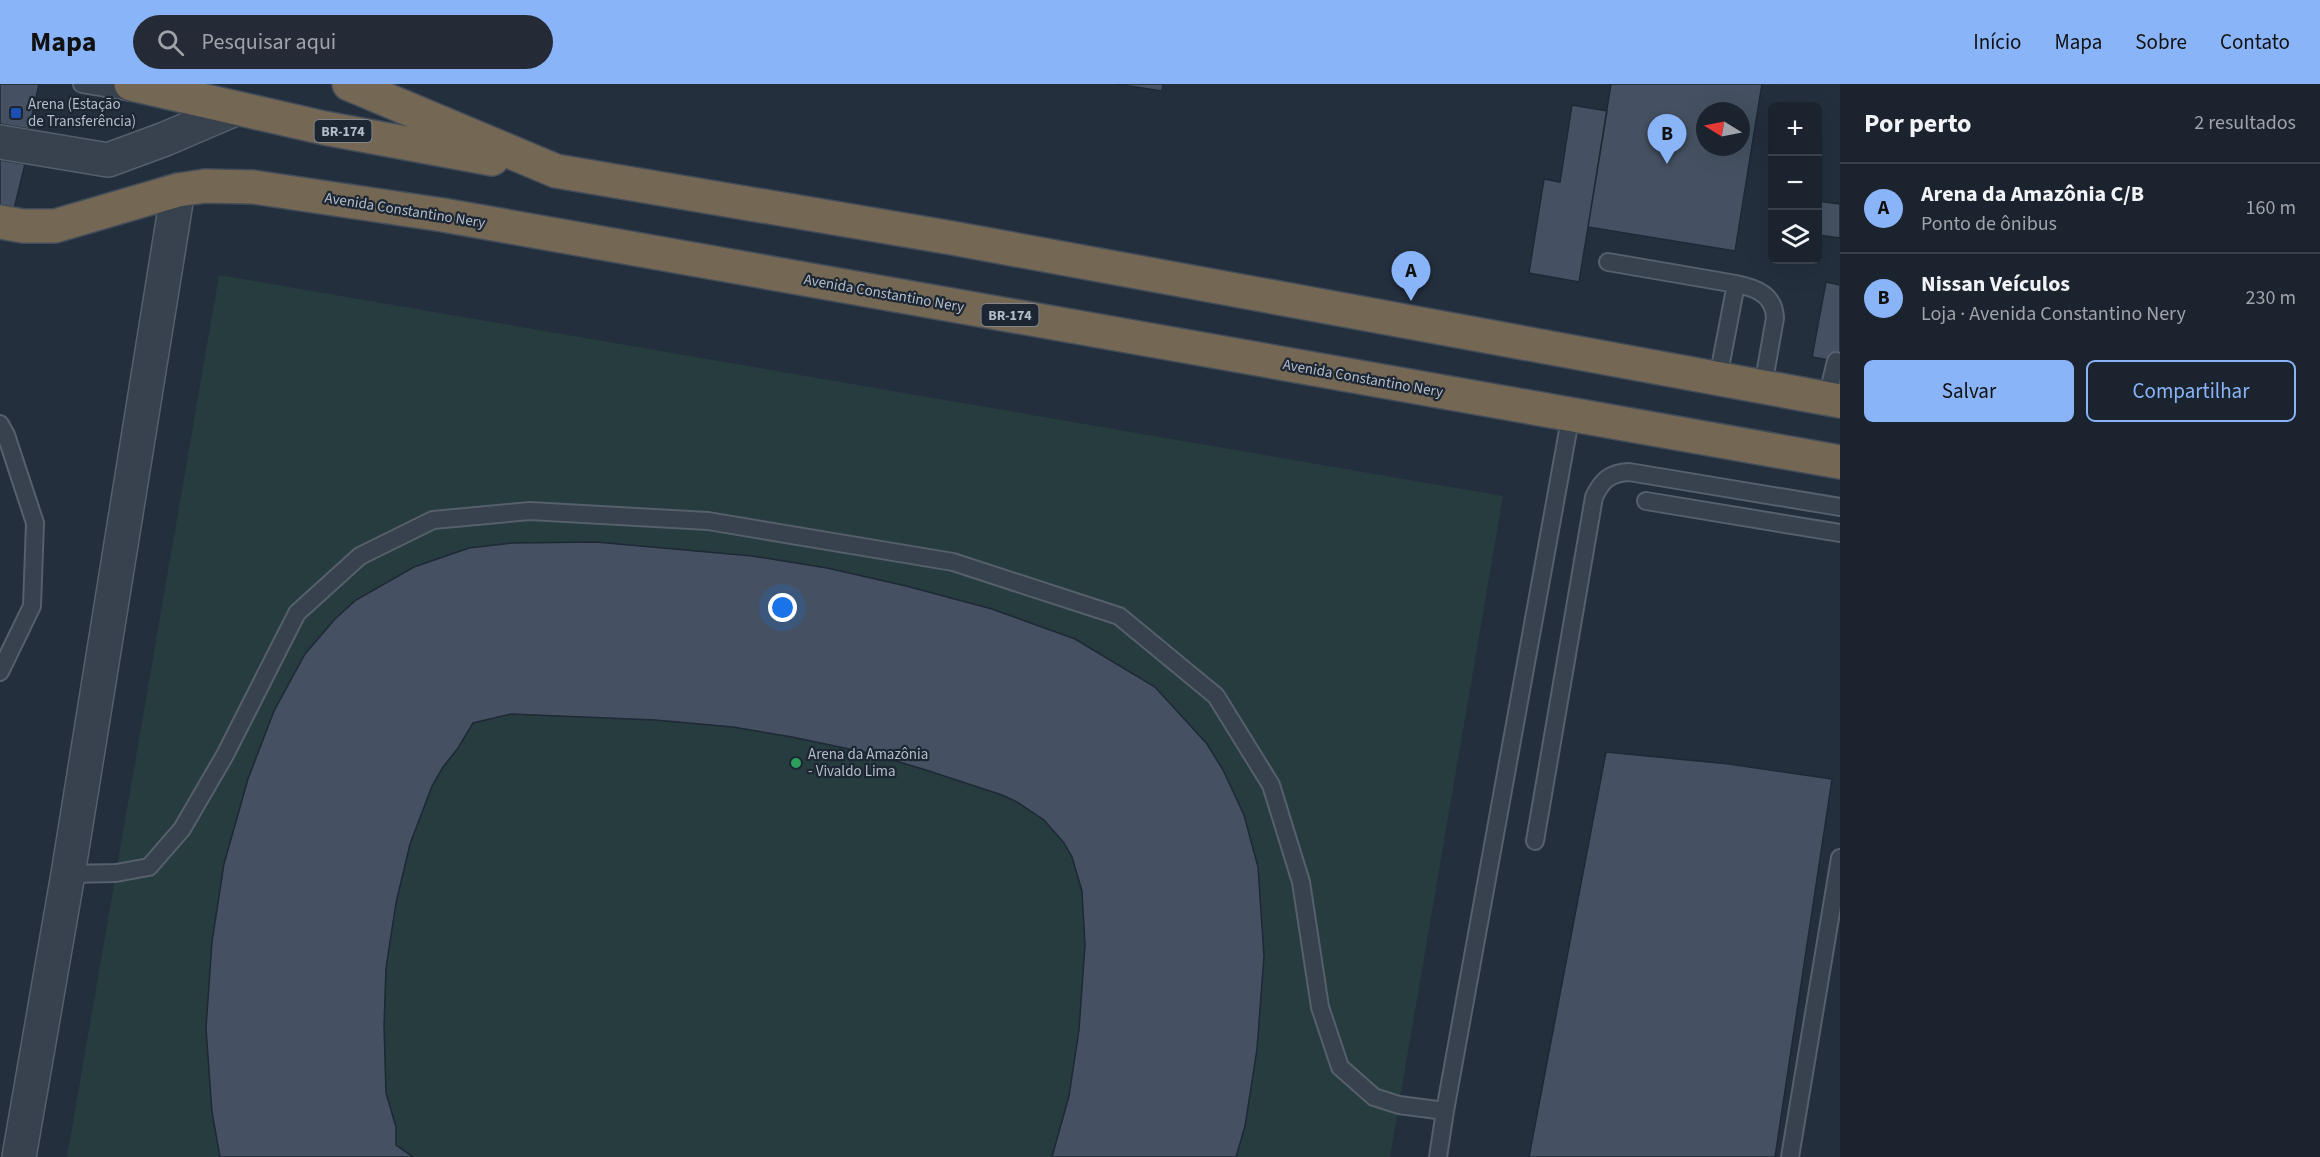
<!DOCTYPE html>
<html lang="pt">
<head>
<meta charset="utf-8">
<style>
	:root { --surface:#1b232e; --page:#242b36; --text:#f1f3f6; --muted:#a0a4aa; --line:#39404a; --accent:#8ab4f8 }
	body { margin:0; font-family:"Source Sans 3",sans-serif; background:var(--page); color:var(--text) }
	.controls { position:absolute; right:18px; top:18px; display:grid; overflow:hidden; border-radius:9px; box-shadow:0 6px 24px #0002 }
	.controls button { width:54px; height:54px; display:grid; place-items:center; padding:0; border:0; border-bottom:2px solid var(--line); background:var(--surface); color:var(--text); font:30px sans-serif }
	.compass { position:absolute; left:1696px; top:18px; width:54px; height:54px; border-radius:50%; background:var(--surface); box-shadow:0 6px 24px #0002; rotate:280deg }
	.you { position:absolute; left:783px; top:524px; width:21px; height:21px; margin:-15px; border:4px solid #fff; border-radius:50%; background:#1a73e8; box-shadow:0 0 0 9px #1a73e833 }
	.badge { display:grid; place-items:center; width:39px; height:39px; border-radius:50%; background:var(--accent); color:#111; font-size:20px; font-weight:700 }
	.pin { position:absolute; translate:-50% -50px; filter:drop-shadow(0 2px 3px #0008) }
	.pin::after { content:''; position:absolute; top:32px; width:21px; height:18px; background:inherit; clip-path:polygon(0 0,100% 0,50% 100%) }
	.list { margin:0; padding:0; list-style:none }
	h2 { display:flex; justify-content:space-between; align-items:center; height:78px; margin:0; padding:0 24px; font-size:26px }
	h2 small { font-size:20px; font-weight:400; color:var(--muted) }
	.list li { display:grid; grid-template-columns:39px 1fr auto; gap:18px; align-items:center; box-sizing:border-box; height:90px; padding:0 24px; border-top:2px solid var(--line) }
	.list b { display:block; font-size:22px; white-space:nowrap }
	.list p { margin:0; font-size:20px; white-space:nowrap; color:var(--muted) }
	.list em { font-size:20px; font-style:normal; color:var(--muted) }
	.actions { display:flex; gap:12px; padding:18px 24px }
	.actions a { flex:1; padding:14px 0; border:2px solid var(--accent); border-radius:9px; text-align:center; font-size:21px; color:var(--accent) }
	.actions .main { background:var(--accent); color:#111 }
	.icon { flex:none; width:33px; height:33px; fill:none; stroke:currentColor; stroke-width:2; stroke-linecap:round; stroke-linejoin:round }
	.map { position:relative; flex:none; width:1840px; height:1073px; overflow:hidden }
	header { display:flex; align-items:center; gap:36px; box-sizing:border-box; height:84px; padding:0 30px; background:var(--accent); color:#111 }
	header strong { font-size:28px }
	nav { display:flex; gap:33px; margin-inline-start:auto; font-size:21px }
	.search { width:420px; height:54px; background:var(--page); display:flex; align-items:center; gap:15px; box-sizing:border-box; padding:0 21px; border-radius:33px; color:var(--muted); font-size:22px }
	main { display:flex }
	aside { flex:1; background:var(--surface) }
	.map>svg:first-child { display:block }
</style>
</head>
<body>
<header>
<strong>Mapa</strong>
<div class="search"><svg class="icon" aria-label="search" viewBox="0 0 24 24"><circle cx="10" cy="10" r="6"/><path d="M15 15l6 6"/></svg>Pesquisar aqui</div>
<nav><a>Início</a><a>Mapa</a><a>Sobre</a><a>Contato</a></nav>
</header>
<main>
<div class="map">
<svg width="1840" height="1073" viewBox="0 0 1840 1073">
	<rect width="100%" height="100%" fill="#242f3e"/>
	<path fill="#263c3f" d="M219 191 1503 412 1390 1073H67Z"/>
	<path fill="#455162" stroke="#1f2835" stroke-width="1.5" fill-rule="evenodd" d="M0 0H39L29 45 0 40Z
		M1116 0H1163L1162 7Z
		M1611 0H1762L1735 167 1588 143ZM1705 27H1741V63H1705Z
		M1572 21 1607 27 1579 198 1529 189 1544 95 1560 98Z
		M0 76 25 80 14 125 0 122Z
		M1818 117 1840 120V154L1818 151Z
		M1826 198 1840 201V278L1812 273Z
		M596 458 752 472 827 484 906 502 992 525 1075 555 1155 603 1207 660 1223 686 1244 731 1258 783 1264 872 1257 965 1245 1042 1236 1073H1052L1069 1012 1079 946 1085 861 1082 807 1072 773 1064 759 1044 736 1017 718 1002 711 929 687 873 670 792 653 733 643 655 636 511 630 473 639 458 664 443 683 432 702 410 760 396 819 386 884 384 942 386 1009 396 1043V1061L413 1073H220L212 1028 206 944 212 858 224 780 248 695 274 627 305 570 335 535 356 516 414 483 469 464 513 459Z
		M1606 668 1729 680 1832 695 1775 1073H1529Z"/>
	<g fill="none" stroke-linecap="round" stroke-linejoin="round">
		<defs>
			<path id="lane" d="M82 0 136 9
				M1608 178 1736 200 1718 294
				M1736 200C1757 204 1774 211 1775 234L1763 302
				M1827 314 1836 277
				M0 340 6 351 35 439 32 522 0 588
				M1646 417 1840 449
				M1535 757 1594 413C1602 396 1610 389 1629 388L1840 423
				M68 790 116 789 149 783 182 745 225 671 297 529 360 472 433 436 530 427 708 437 953 478 1119 532 1216 612 1271 701 1301 798 1320 923 1340 983 1374 1013 1399 1021 1445 1027 1571 330
				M1438 1073 1445 1027
				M1790 1073 1840 774"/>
			<path id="street" d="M0 58 108 76 165 55 235 25
				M19 1073 68 790 178 106"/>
			<path id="highway" d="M131 0 324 44 492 75
				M349 0 556 87 952 154 1840 317
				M0 138 23 142H55L178 106 205 102 253 103 443 131 1840 378"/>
		</defs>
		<use href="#lane" stroke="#565f6c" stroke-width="20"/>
		<use href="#street" stroke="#565f6c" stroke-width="36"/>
		<use href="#highway" stroke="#434c59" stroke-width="36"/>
		<use href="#lane" stroke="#38414e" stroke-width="16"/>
		<use href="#street" stroke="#38414e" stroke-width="33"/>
		<use href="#highway" stroke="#746855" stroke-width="33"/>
	</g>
	<rect fill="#1a4fb4" stroke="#1d2633" stroke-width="2" x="10" y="23" width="12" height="12" rx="3"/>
	<circle fill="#2e9e5b" stroke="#1d2633" stroke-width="2" cx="796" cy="679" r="6"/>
	<g text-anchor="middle" stroke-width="4.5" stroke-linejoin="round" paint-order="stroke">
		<g fill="#1d2633" stroke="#878f9c" stroke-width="1.5">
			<rect x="314.5" y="36" width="57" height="22" rx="4.5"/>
			<rect x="981.5" y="220" width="57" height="22" rx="4.5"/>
		</g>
		<g font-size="14" font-weight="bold" fill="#b4bcc9">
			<text x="343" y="52">BR-174</text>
			<text x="1010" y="236">BR-174</text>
		</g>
		<g font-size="15" fill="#b4bcc9" stroke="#1d2633" text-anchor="start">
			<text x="28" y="25">Arena (Estação<tspan x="28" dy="17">de Transferência)</tspan></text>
			<text x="808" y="675">Arena da Amazônia<tspan x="808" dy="17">- Vivaldo Lima</tspan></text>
		</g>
		<g font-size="15" fill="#b4bcc9" stroke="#1d2633">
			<text transform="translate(405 126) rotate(9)" y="5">Avenida Constantino Nery</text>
			<text transform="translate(884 209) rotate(10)" y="5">Avenida Constantino Nery</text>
			<text transform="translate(1363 294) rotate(10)" y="5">Avenida Constantino Nery</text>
		</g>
	</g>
</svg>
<div class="controls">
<button>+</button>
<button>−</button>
<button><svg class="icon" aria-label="layers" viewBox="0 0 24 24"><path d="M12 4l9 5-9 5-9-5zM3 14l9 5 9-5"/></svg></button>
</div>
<svg class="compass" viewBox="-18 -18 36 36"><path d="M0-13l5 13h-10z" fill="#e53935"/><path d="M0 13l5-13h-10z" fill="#a0a4aa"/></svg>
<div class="you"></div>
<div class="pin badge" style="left:1411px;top:217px">A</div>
<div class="pin badge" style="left:1667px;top:80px">B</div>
</div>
<aside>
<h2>Por perto<small>2 resultados</small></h2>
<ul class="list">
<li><span class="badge">A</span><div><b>Arena da Amazônia C/B</b><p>Ponto de ônibus</p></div><em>160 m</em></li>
<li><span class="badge">B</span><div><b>Nissan Veículos</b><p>Loja · Avenida Constantino Nery</p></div><em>230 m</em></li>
</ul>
<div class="actions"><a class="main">Salvar</a><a>Compartilhar</a></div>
</aside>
</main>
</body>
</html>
